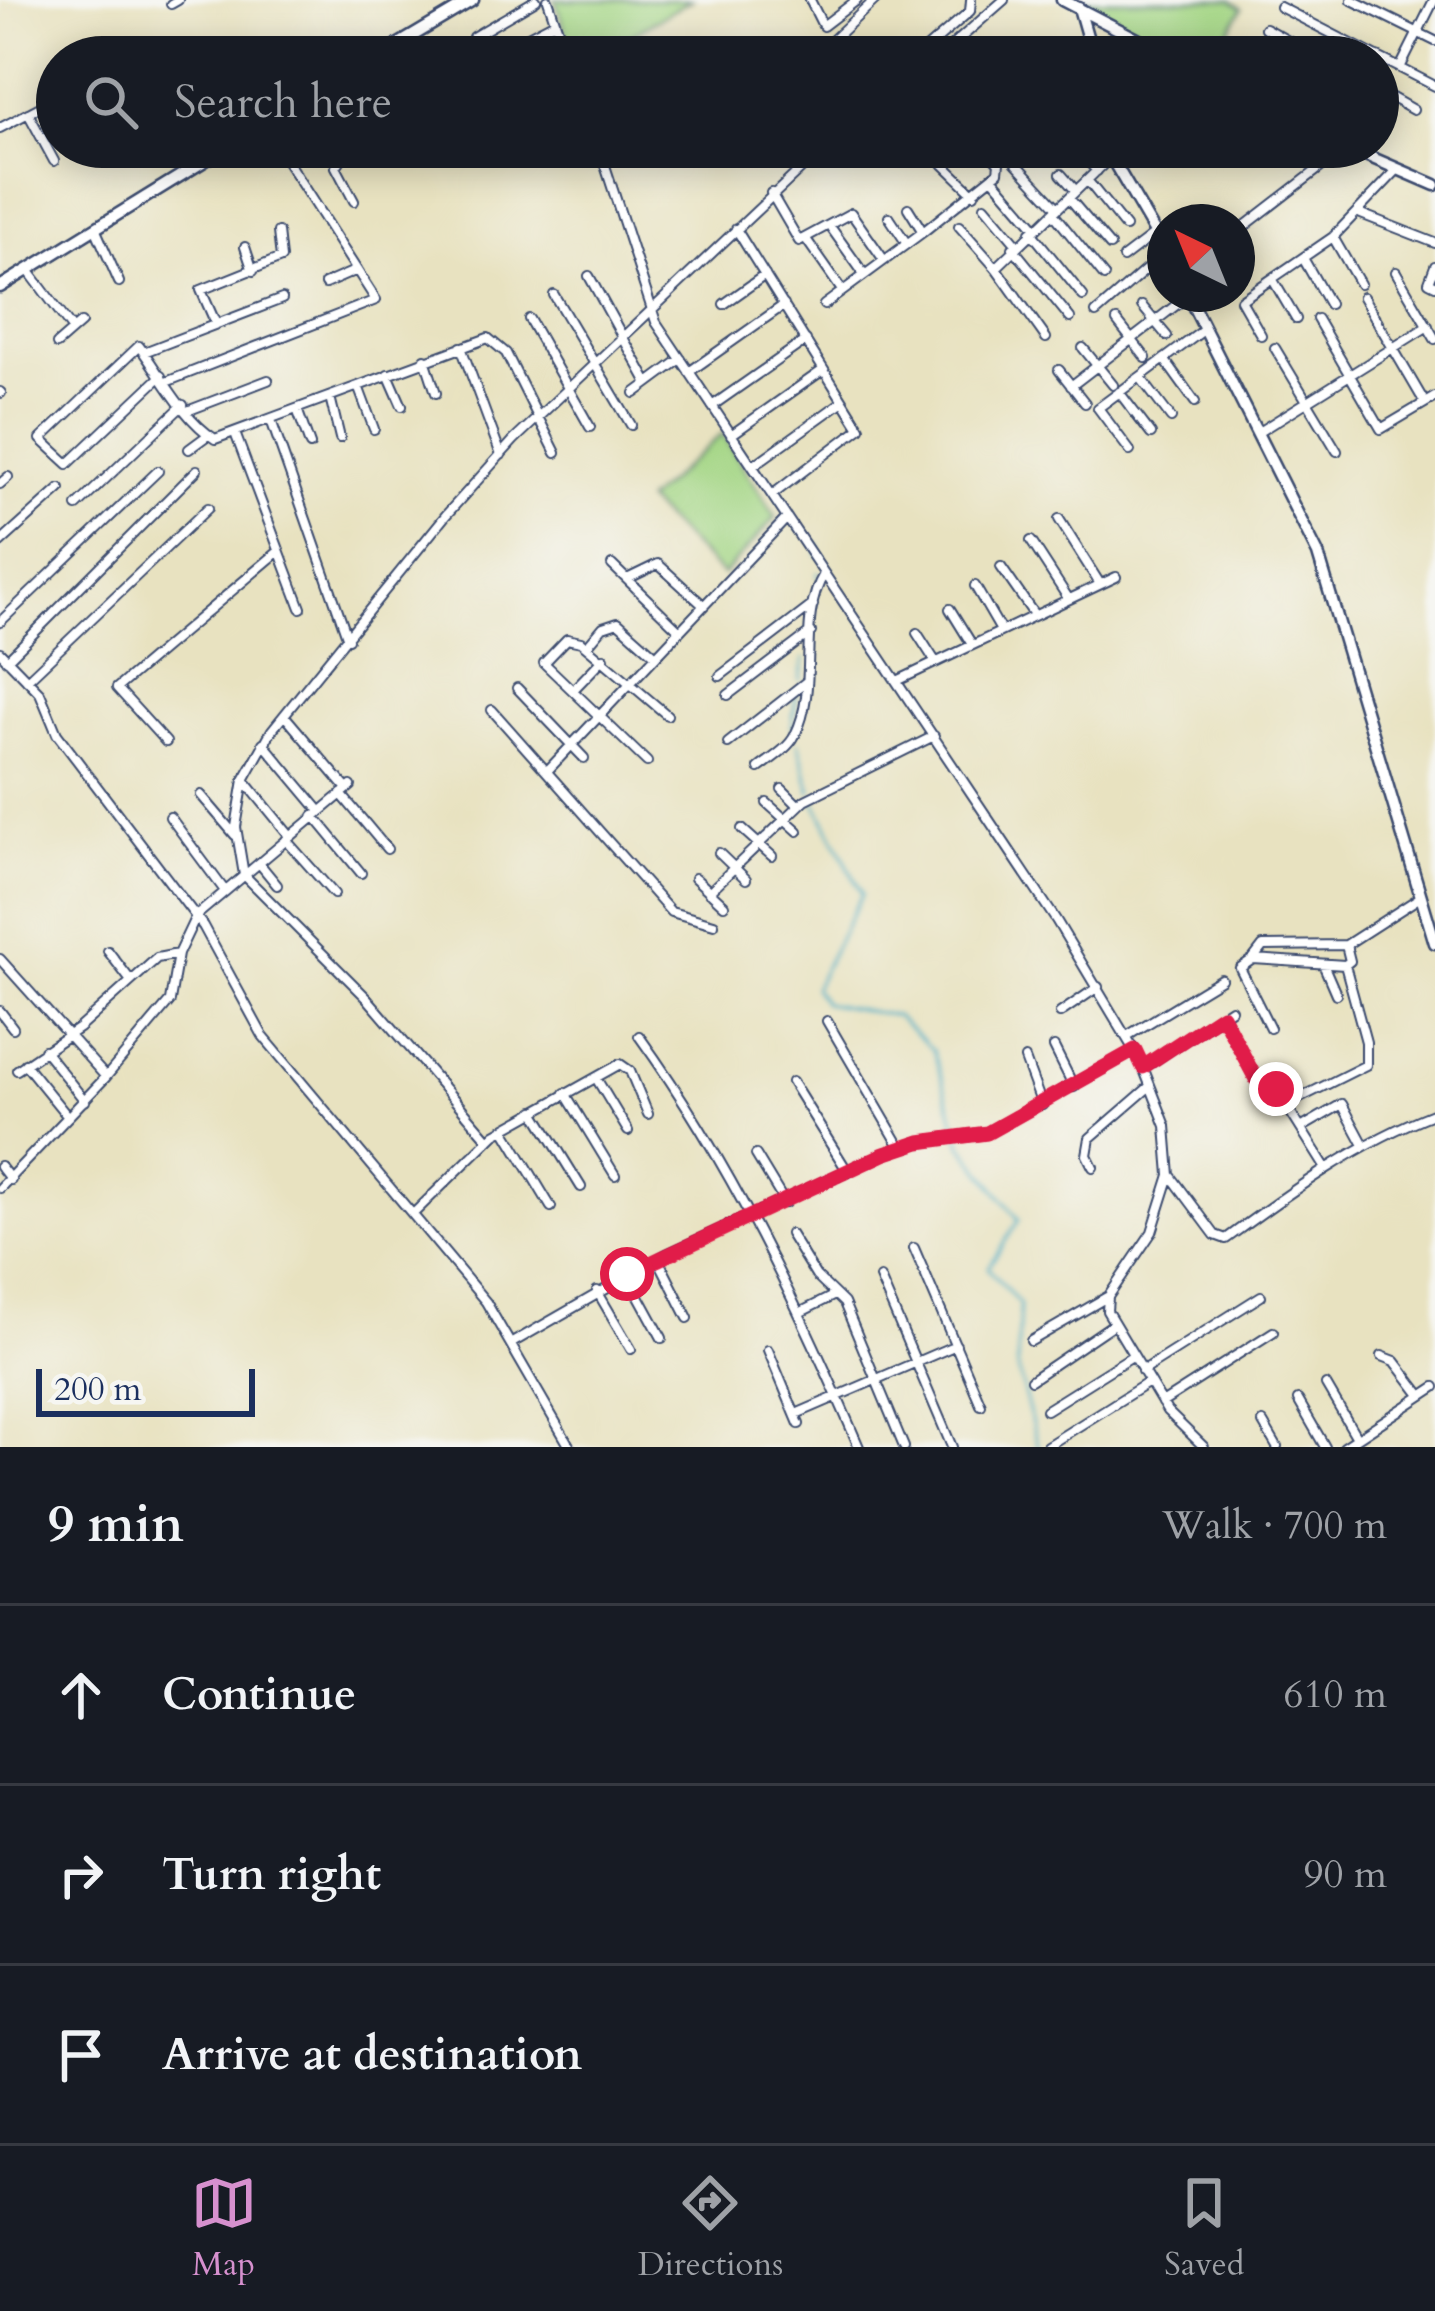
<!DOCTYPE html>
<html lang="en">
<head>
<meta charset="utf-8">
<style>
	:root { --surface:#171b24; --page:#20242c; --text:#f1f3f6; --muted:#9ea1a6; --line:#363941; --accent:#d690ce }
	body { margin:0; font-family:Cardo,serif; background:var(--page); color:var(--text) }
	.compass { position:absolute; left:1147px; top:204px; width:108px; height:108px; border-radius:50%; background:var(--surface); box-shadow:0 6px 30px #0003; rotate:317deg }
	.scale { position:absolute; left:36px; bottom:30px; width:219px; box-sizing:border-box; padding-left:12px; border:6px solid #1b2f5e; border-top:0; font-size:33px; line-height:42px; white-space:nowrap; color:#1b2f5e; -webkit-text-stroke:9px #f6f6f2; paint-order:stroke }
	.stop { position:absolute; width:36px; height:36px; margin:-27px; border:9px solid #e11d48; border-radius:50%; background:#fff }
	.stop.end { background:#e11d48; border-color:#fff; box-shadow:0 3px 12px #0008 }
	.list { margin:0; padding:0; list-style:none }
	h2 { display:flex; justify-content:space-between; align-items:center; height:156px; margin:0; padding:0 48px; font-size:51px }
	h2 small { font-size:39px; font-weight:400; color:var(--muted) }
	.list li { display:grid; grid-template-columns:78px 1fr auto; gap:36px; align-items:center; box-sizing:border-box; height:180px; padding:0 48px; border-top:3px solid var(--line) }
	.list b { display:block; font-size:45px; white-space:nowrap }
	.list em { font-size:39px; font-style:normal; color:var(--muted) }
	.icon { flex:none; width:66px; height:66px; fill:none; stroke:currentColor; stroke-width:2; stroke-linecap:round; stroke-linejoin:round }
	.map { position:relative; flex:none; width:1435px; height:1447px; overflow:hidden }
	.search { position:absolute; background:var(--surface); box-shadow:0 6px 30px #0003; left:36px; right:36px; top:36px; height:132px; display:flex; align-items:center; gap:30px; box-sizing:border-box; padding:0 42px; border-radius:66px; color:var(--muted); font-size:45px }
	.sheet { height:696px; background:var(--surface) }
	nav { display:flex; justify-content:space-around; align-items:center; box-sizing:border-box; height:168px; border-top:3px solid var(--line); background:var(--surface); font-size:33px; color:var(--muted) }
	nav a { display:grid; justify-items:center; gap:6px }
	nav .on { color:var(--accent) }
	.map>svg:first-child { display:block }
</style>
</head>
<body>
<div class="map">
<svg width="1435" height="1447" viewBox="0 0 1435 1447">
	<rect width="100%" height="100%" fill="#f6f6f2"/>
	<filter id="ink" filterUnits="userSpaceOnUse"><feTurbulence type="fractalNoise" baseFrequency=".00833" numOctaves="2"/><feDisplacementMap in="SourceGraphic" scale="24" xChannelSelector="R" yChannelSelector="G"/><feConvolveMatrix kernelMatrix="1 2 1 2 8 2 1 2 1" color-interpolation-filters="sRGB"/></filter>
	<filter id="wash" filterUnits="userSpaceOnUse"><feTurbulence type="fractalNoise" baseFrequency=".004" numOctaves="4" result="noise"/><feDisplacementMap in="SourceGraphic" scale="48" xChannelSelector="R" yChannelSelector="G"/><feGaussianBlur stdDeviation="2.7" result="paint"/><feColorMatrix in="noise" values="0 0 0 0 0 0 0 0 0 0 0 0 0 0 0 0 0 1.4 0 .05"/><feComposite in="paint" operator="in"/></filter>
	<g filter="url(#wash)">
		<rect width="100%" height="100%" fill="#e8e2c0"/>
		<path fill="#a4d685" stroke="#608272" stroke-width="3" d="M555 0H691L593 57H574Z
			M1079 0H1230L1242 9 1214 57H1190Z
			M722 434 776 517 723 575 646 501Z"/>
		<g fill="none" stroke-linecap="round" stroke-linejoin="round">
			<path stroke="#41abc1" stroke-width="3" d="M818 555 819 545
				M818 576V573
				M800 680 804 659
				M792 727 796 696
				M798 743 811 791
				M815 801 862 894 814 988 824 1003 896 1016 933 1050 962 1145 1019 1220 988 1268 1020 1305 1017 1365 1038 1447"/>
		</g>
	</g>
	<g filter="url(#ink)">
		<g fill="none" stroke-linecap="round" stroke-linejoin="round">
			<defs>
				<path id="street" d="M548 0 567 57
					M810 0 823 26 857 0
					M1352 0 1435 41
					M171 4 178 0
					M1280 7 1377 57
					M1265 28 1317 57
					M473 37 536 0
					M1250 51 1260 57
					M135 57 151 49 161 57
					M488 57 555 22
					M825 57 821 51 875 0
					M917 57 970 11 971 0
					M939 57 1004 0
					M1326 57 1336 37
					M1378 57 1400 68 1434 0
					M1400 68 1435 86
					M1378 90 1413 110
					M28 113 54 161
					M0 128 57 98
					M349 147 336 167 354 201
					M599 147 656 322 1056 920 1141 1062 1166 1126 1170 1175 1152 1232 1108 1297 1107 1311 1167 1411 1204 1447
					M1075 147 1097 171
					M1015 162 1058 208
					M943 164 974 194
					M1061 174 1076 191
					M992 177 1036 228
					M1087 180 1125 227
					M771 193 799 241 851 213 884 260
					M1069 198 1110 246
					M985 206 1017 244
					M1053 213 1104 276
					M1361 214 1435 243
					M889 217 907 244
					M829 225 864 274
					M959 226 996 268
					M95 228 119 282
					M736 229 860 428 772 495
					M923 232 998 172 999 163 984 147
					M1031 232 1083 296
					M1237 232 1347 147
					M1333 237 1360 284
					M806 239 841 289
					M1237 246 1250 263
					M245 247 253 271
					M1013 248 1070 318
					M1123 258 1156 233
					M1303 258 1329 304
					M1435 266 1429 282 1435 285
					M28 270 73 330
					M1396 272 1435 339
					M589 276 648 383
					M1273 280 1296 319
					M325 284 357 270
					M554 295 631 425
					M1363 297 1425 403
					M724 304 765 275
					M824 305 923 232 908 208
					M1142 306 1167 336
					M1096 313 1165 253
					M529 319 590 427
					M1317 319 1381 429 1435 397
					M1117 321 1146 358
					M216 324 201 290 281 258 278 232
					M1261 335 1241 300 1333 237 1397 170
					M1046 338 996 268 1110 158
					M57 344 81 323
					M461 347 501 455
					M1083 348 1113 385
					M1275 348 1337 451
					M144 352 282 299
					M425 359 436 393
					M1164 359 1195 402
					M1059 370 1085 403
					M689 372 784 305
					M388 374 402 406
					M161 376 68 464 41 439 139 346C161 375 183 419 215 439L488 338 506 353 556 453
					M1140 377 1171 418
					M166 382 376 300 278 147
					M358 386 374 429
					M1071 386 1188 296
					M0 392 1 393
					M1119 392 1151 434
					M635 393 681 359
					M330 397 340 438
					M712 406 806 340
					M297 409 310 445
					M187 411 268 380
					M271 420 348 639
					M235 433 301 608
					M1257 433 1428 326
					M731 435 823 370
					M189 449 208 435
					M1130 451 1098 408 1205 329
					M753 466 843 401
					M0 484 8 477
					M77 506 183 405
					M1059 519 1100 584
					M1031 541 1068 598
					M0 543 60 489
					M612 565 679 630
					M1001 567 1033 613
					M627 579 658 564 703 605
					M975 586 1000 629
					M950 609 971 643
					M0 622 158 471
					M917 633 935 661
					M587 646 603 627 618 622 655 655
					M0 652 40 693 57 734 203 926 263 1036 486 1302 570 1447
					M7 660 197 470
					M720 676 813 605
					M27 680 208 508
					M897 681 1116 577
					M517 688 584 758
					M573 690 604 658
					M728 695 811 632
					M492 710 671 912 714 924
					M284 715 347 789
					M166 742 117 688 279 551
					M263 743 320 811
					M728 743 806 682
					M647 762 544 663 567 639 581 642 667 715
					M759 768C771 759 789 748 795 735 820 686 796 620 824 574
					M549 769 787 518
					M245 781 290 836
					M782 789 798 805
					M341 794 387 849
					M201 795 235 835
					M767 803 798 831
					M314 816 361 873
					M170 817 225 891
					M742 829 772 856
					M286 840 334 894
					M719 853 746 879
					M259 863 277 885
					M695 878 724 905
					M709 892 805 800 934 736
					M1346 945 1350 961 1345 965 1253 959 1263 946 1346 945 1419 898
					M108 951 131 981
					M0 959 106 1077
					M1253 959 1240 968 1270 1028
					M1323 964 1336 994
					M0 1011 13 1028
					M1060 1013 1098 987
					M1222 1015 1257 1081 1276 1089 1325 1167
					M827 1021 901 1148
					M639 1036C730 1162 798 1305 859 1447
					M1127 1036 1221 979
					M1054 1047 1074 1087
					M44 1050 85 1101
					M1025 1059 1042 1105
					M25 1064 68 1117
					M1143 1068 1231 1009
					M17 1070 79 1028 157 958 178 954
					M596 1078 628 1131
					M792 1082 848 1172
					M565 1093 615 1175
					M1286 1105 1366 1065V1042L1345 965
					M534 1111 581 1187
					M1301 1128 1342 1104 1364 1145
					M504 1129 551 1207
					M489 1140 367 998 244 875 236 827 244 780 272 730 446 515 514 440 824 147
					M756 1155 785 1203
					M0 1166 11 1180
					M1093 1167 1087 1155 1090 1138 1149 1087
					M1171 1176 1215 1235 1226 1239C1293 1190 1357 1143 1435 1113
					M0 1188 106 1077 170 1001 178 954 196 916 351 786
					M413 1214 495 1134 620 1064 630 1071 648 1114
					M790 1234 816 1276 844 1303 904 1447
					M914 1248 981 1405
					M658 1259 688 1318
					M627 1274 662 1338
					M880 1278 952 1447
					M597 1291 631 1349
					M799 1313 835 1295
					M1031 1341 1107 1297
					M512 1343 667 1254 884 1154 920 1142 987 1133 1135 1050
					M768 1350 799 1424
					M1382 1356 1395 1361 1421 1395
					M1142 1371 1261 1296
					M1031 1380 1112 1325
					M1326 1385 1357 1438
					M1298 1400 1325 1447
					M1162 1403 1273 1332
					M1046 1410 1132 1356
					M796 1414 956 1345
					M1263 1423 1277 1447
					M1047 1446 1149 1382
					M1344 1447 1435 1387"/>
				<path id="secondary" d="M1062 0 1172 57
					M1079 8 1093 57
					M377 57 473 0
					M1105 147 1165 250
					M1347 147 1435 185
					M0 287 227 147
					M1187 294 1318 554 1435 943"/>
			</defs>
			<use href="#street" stroke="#3a4a6d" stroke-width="12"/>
			<use href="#secondary" stroke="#3a4a6d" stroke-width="15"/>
			<use href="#street" stroke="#fff" stroke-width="8"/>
			<use href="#secondary" stroke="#fff" stroke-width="10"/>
		</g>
	</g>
	<g fill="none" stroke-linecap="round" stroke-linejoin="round" filter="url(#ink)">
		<path stroke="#e11d48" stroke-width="15" d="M627 1274 884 1154 920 1142 987 1133 1135 1050 1143 1067 1222 1015 1257 1081 1276 1089"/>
	</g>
</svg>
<svg class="compass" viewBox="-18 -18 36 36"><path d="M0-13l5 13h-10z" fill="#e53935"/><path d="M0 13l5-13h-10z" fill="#9ea1a6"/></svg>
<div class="scale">200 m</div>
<div class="stop" style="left:627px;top:1274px"></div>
<div class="stop end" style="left:1276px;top:1089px"></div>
<div class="search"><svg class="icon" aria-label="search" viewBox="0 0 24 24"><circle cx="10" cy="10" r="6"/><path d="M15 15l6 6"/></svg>Search here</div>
</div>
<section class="sheet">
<h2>9 min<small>Walk · 700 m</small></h2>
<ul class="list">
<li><svg class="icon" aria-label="ahead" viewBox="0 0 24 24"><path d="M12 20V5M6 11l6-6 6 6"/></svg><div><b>Continue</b></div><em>610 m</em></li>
<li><svg class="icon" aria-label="right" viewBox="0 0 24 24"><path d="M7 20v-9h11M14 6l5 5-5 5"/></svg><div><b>Turn right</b></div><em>90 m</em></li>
<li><svg class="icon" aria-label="arrive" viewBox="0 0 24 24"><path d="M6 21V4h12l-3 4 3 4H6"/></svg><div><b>Arrive at destination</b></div></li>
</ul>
</section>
<nav>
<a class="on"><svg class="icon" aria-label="map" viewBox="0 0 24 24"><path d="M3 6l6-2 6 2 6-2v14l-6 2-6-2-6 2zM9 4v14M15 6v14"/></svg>Map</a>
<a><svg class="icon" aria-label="directions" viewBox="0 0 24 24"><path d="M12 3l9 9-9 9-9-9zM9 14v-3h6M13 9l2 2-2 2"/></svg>Directions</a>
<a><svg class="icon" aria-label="saved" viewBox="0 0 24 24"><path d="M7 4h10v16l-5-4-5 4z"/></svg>Saved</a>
</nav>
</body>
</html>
